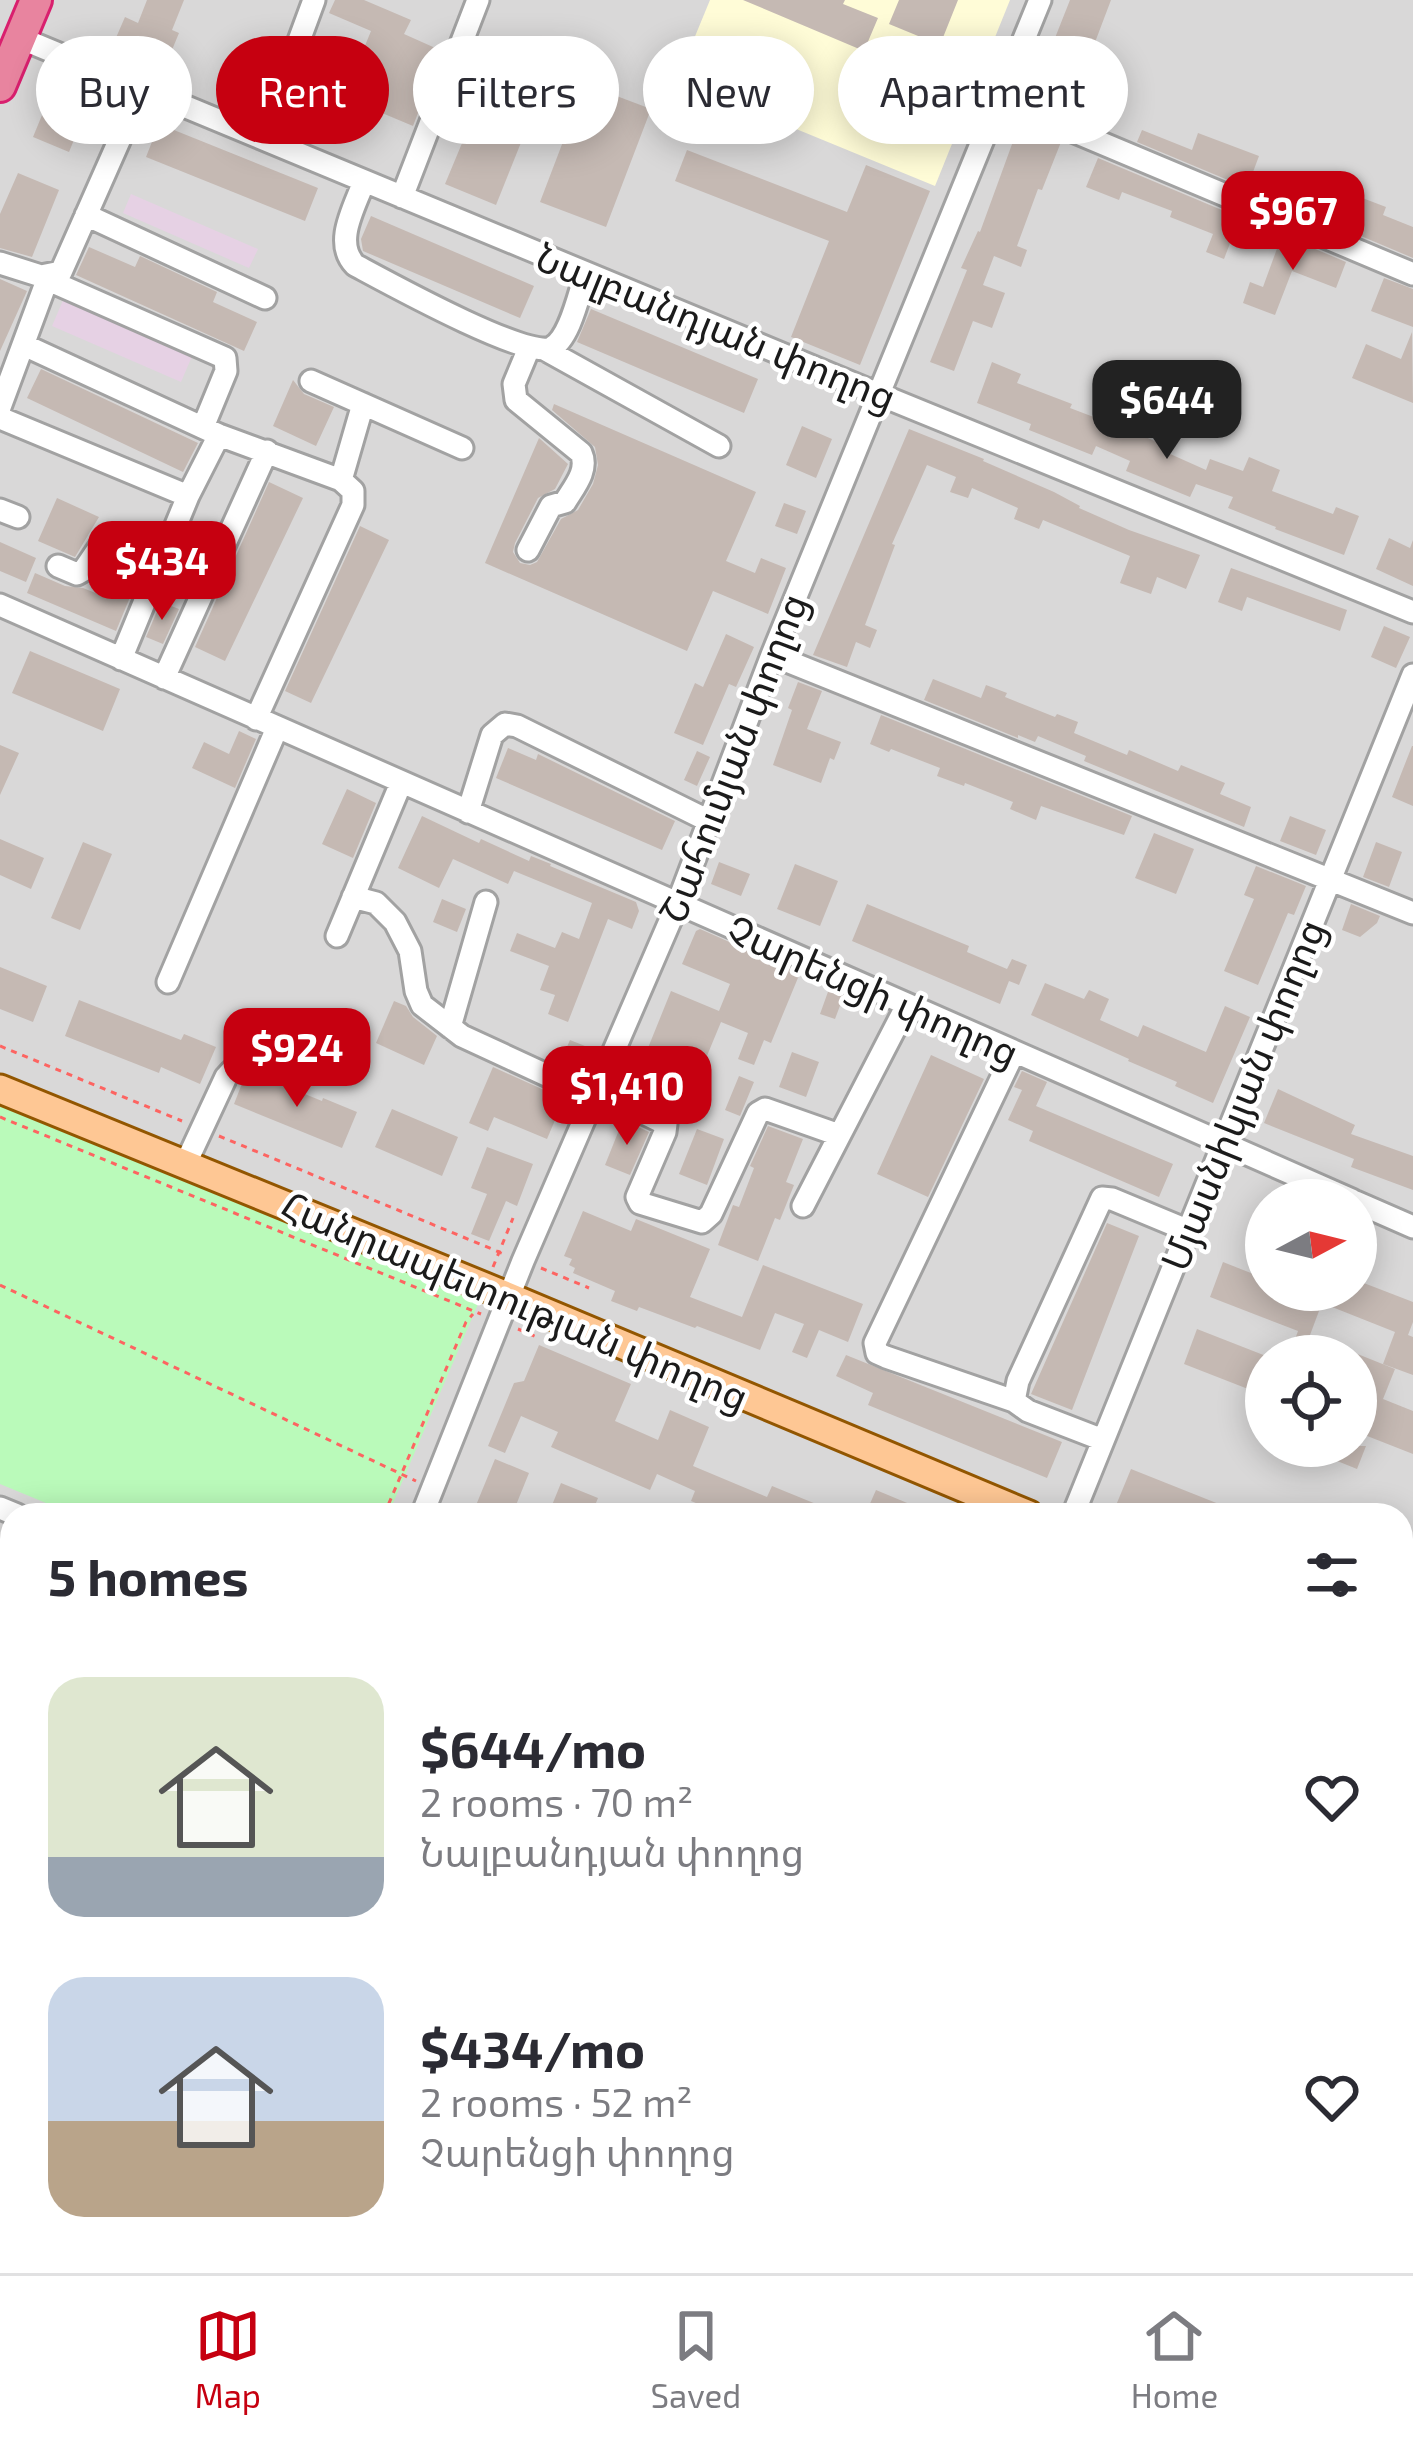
<!DOCTYPE html>
<html lang="en">
<head>
<meta charset="utf-8">
<style>
  body { margin:0; font-family:"Exo 2","Noto Sans Armenian",sans-serif; background:#f7f7f7; color:#2b2b33; height:100vh; display:flex; flex-direction:column; font-size:45px; white-space:nowrap }
  * { box-sizing:border-box; margin:0 }
  p { font-size:39px; color:#7c7c81 }
  .icon { flex:none; width:66px; height:66px; fill:none; stroke:currentColor; stroke-width:2; stroke-linecap:round; stroke-linejoin:round }
  .map { position:relative; flex:1; overflow:hidden }
  .details { position:absolute; left:0px; top:1503px; width:1413px; height:771px; display:flex; flex-direction:column; background:#fff; border-radius:36px 36px 0 0; box-shadow:0 6px 30px #0003 }
  .details>* { flex:none }
  .guide { position:absolute; left:36px; top:36px; width:1341px; height:108px; display:flex; gap:24px }
  .needle { width:78px; rotate:83deg }
  .buttons { position:absolute; left:1245px; top:1179px; display:grid; gap:24px }
  .buttons a { display:grid; place-items:center; width:132px; height:132px; border-radius:50%; background:#fff; box-shadow:0 6px 30px #0003; font-size:60px }
  .price { position:absolute; translate:-50% -102px; padding:0 27px; border-radius:24px; background:#c60010; color:#fff; font-size:39px; line-height:78px; filter:drop-shadow(0 3px 6px #0008) }
  .price::after { content:''; position:absolute; left:50%; top:72px; width:36px; height:27px; margin-left:-18px; background:inherit; clip-path:polygon(0 0,100% 0,50% 100%) }
  .price.selected { background:#222; color:#fff }
  ul { padding:0; list-style:none }
  li { display:flex; align-items:center; gap:36px; height:300px; padding:0 48px }
  li span { display:grid; place-items:center; flex:none; width:336px; height:240px; border-radius:36px; color:#555 }
  li>.icon { margin-inline-start:auto }
  span .icon { width:144px; height:144px; fill:#fffc; stroke-width:1 }
  li b { font-size:51px }
  h2 { display:flex; justify-content:space-between; align-items:center; height:144px; padding:0 48px; font-size:51px }
  .tag { padding:0 42px; border-radius:54px; background:#fff; box-shadow:0 6px 30px #0003; font-size:42px; line-height:108px }
  .tag.selected { background:#c60010; color:#fff }
  .menu { display:flex; justify-content:space-around; align-items:center; height:168px; border-top:3px solid #e1e1e2; background:#fff; font-size:33px; color:#7c7c81 }
  .menu a { display:grid; justify-items:center; gap:6px }
  .menu .selected { color:#c60010 }
  .map>svg:first-child { display:block }
</style>
</head>
<body>
<div class="map">
<svg width="1413" height="2273" viewBox="0 0 1413 2273">
  <rect width="100%" height="100%" fill="#ede8e0"/>
  <path fill="#d9d8d8" fill-rule="evenodd" d="M0,0H1413V2273H0ZM1266,1200H1356V1290H1266ZM1266,1356H1356V1446H1266ZM12,1515H1401V2262H12Z"/>
  <path fill="#e6d1e4" d="M131,194L258,249L249,268L123,213Z
    M67,291L196,347L181,382L52,326Z"/>
  <path fill="#fffcd7" d="M710,0H1010L935,186L677,80Z"/>
  <path fill="#f0d8d2" d="M0,2164L12,2169V2262H85L81,2273H0Z"/>
  <path fill="#bafaba" d="M0,1097L481,1297L388,1515H75L0,1484Z"/>
  <path fill="#c5b9b3" d="M147,0H184L172,30L179,33L167,62L115,40L125,17L138,23Z
    M335,0H364L411,20L404,34L442,51L413,126L344,97L371,31L329,13Z
    M743,0H845L843,4L878,18L864,51Z
    M899,0H958L940,45L889,24Z
    M1070,0H1111L1083,74L1086,75L1076,102L1036,86Z
    M585,84L651,109L606,227L540,202Z
    M54,86L90,101L69,152L33,137Z
    M480,100L530,120L496,205L445,184Z
    M159,124L318,188L305,221L146,157Z
    M1019,125L1061,142L1042,190L1038,189L1017,246L1027,250L1021,267L994,256L983,285L1005,293L992,328L973,321L954,371L930,362L967,270L961,268L978,231L980,232Z
    M1142,130L1192,150L1198,133L1259,156L1247,188L1137,142Z
    M687,150L847,212L866,165L930,191L860,365L791,337L829,241L675,181Z
    M1098,158L1236,216L1235,218L1239,220L1224,259L1206,252L1213,234L1170,217L1172,211L1122,192L1119,200L1086,187Z
    M18,173L59,190L32,257L0,248V214Z
    M1300,182L1342,198L1344,191L1386,207L1383,215L1413,227V258L1290,206Z
    M371,216L534,286L520,318L363,251L361,239Z
    M1282,235L1346,262L1336,288L1292,271L1275,315L1243,303L1250,282L1263,287Z
    M89,247L135,267L140,256L217,292L213,302L257,322L244,351L76,275Z
    M1384,278L1413,289V327L1371,311Z
    M0,279L27,291L0,351Z
    M591,309L758,379L744,413L577,342Z
    M1412,332L1413,403L1352,378L1366,344L1401,359Z
    M992,362L1021,374L1017,383L1072,404L1070,408L1112,424L1116,413L1145,426L1141,435L1170,448L1168,453L1206,470L1210,459L1243,471L1249,457L1280,470L1272,491L1333,514L1336,507L1359,516L1344,555L1275,529L1276,527L1228,508L1233,497L1196,484L1190,497L1126,471L1130,461L1096,446L1092,455L1029,430L1031,424L977,403Z
    M41,369L198,443L183,472L27,398Z
    M293,380L304,394L334,407L316,446L273,426Z
    M554,404L756,492L726,561L755,573L761,558L786,568L768,614L713,591L687,651L485,563L539,438L568,464L555,489L538,498L515,543L513,552L520,563L530,565L537,562L561,519L578,510L593,484L598,465L595,447L552,410Z
    M802,426L832,439L816,478L786,465Z
    M909,429L984,459L983,461L1054,492L1080,506L1079,508L1129,530L1200,555L1186,589L1157,577L1151,594L1120,583L1130,556L1043,520L1039,529L1014,519L1018,508L972,488L968,498L950,492L956,477L927,465L892,544L895,545L865,625L877,630L870,648L856,642L847,667L813,655Z
    M269,482L303,498L225,661L195,647Z
    M57,498L99,517L75,557L38,541Z
    M784,503L806,511L797,534L775,526Z
    M360,526L389,540L311,703L285,691Z
    M1389,538L1410,548L1413,540V586L1376,569Z
    M0,542L36,558L26,582L0,571Z
    M117,563L140,573L116,631L27,593L35,573L65,586L83,588L103,596Z
    M1231,568L1347,610L1340,631L1247,597L1242,611L1218,602Z
    M161,602L179,609L163,644L146,637Z
    M1384,626L1410,637L1396,668L1371,657Z
    M726,634L754,647L736,687L729,684L703,745L674,733L695,683L703,687Z
    M30,651L120,689L103,731L12,693Z
    M933,679L981,698L986,685L1007,693L1005,697L1055,717L1057,714L1078,722L1074,733L1127,755L1129,750L1178,771L1181,765L1225,783L1220,794L1251,807L1244,827L1084,761L1086,756L1038,736L1035,742L1018,735V738L924,700Z
    M798,682L822,691L807,729L841,742L834,760L830,758L821,783L773,765L792,710L788,708Z
    M881,715L1132,816L1124,835L1041,806L1036,820L1010,809L1013,802L965,783L964,786L937,776L940,768L891,749L889,752L870,744Z
    M239,731L256,739L235,788L192,768L204,742L229,754Z
    M0,745L19,753L0,795Z
    M1412,746H1413V806L1392,797Z
    M508,748L536,760L538,754L675,821L662,850L496,778Z
    M697,751L710,757L697,786L684,780Z
    M347,789L376,803L353,858L322,844Z
    M422,816L479,843L481,839L529,861L531,856L551,864L550,866L636,902L639,911L632,929L608,919L568,1022L548,1014L555,995L540,990L549,966L510,951L517,933L555,948L562,932L579,939L592,903L514,871L508,884L453,859L439,888L398,868Z
    M1290,816L1326,830L1316,855L1280,841Z
    M1154,833L1194,849L1176,894L1135,878Z
    M0,839L44,858L31,889L0,875Z
    M83,842L112,854L80,930L51,918Z
    M1376,842L1402,852L1389,887L1363,877Z
    M719,862L750,874L741,896L711,884Z
    M795,864L838,881L820,926L777,909Z
    M1256,866L1306,886L1294,915L1288,913L1258,985L1224,971L1254,899L1244,895Z
    M442,899L466,909L457,932L433,922Z
    M867,904L969,946L967,952L1007,969L1012,959L1027,965L1019,985L1009,981L1000,1004L852,941Z
    M1351,904L1380,916L1377,923L1360,937L1342,930Z
    M700,929L800,973L771,1043L764,1040L754,1065L738,1059L748,1033L721,1022L692,1092L672,1083L663,1106L631,1090L671,991L719,1011L730,984L682,964L696,931Z
    M0,967L47,986L33,1022L0,1009Z
    M1045,983L1084,999L1089,990L1109,999L1100,1020L1138,1037L1143,1025L1206,1052L1225,1006L1250,1017L1213,1103L1175,1086L1177,1082L1128,1061L1129,1059L1031,1015Z
    M829,989L844,995L835,1019L820,1014Z
    M79,1000L181,1040L184,1034L216,1047L200,1084L161,1067L159,1073L65,1036Z
    M394,1001L406,1006L413,1017L437,1036L424,1065L376,1043Z
    M570,1040L585,1046L576,1069L560,1063Z
    M792,1052L819,1062L806,1097L779,1087Z
    M931,1055L984,1079L928,1197L877,1174Z
    M493,1067L564,1099L547,1139L494,1117L488,1131L469,1123Z
    M1022,1071L1047,1082L1036,1106L1173,1164L1159,1197L1029,1141L1033,1131L1008,1120L1022,1090L1014,1087Z
    M258,1075L322,1101L323,1098L357,1112L342,1148L234,1104L243,1081Z
    M739,1076L754,1082L740,1116L725,1110Z
    M1278,1089L1355,1125L1351,1134L1413,1156V1190L1351,1167L1354,1159L1264,1123Z
    M392,1109L458,1137L442,1176L375,1147Z
    M623,1120L649,1132L630,1175L605,1165Z
    M768,1126L803,1139L786,1182L794,1185L780,1220L775,1218L758,1261L718,1245L733,1205L739,1207L754,1168L750,1166Z
    M697,1129L724,1139L707,1185L679,1174Z
    M487,1147L533,1164L517,1206L506,1201L489,1241L471,1234L487,1194L471,1188Z
    M583,1211L631,1231L636,1219L710,1249L690,1297L742,1317L763,1265L863,1304L848,1342L819,1330L807,1358L792,1352L804,1324L775,1313L760,1350L697,1326L695,1328L639,1307L637,1311L611,1301L615,1291L573,1273L575,1268L569,1265L572,1259L564,1256Z
    M1107,1223L1139,1236L1072,1410L1031,1394Z
    M1223,1262L1266,1279V1290H1356V1280L1413,1302V1322L1408,1335L1413,1337V1375L1383,1364L1395,1332L1322,1303L1310,1335L1395,1369L1383,1399L1413,1411V1454L1357,1432L1369,1400L1356,1395V1356H1289L1298,1331L1210,1297Z
    M1197,1329L1266,1356V1396L1184,1364Z
    M539,1345L631,1384L615,1421L658,1440L670,1410L709,1427L693,1466L767,1497L772,1486L843,1515H725L691,1501L695,1491L657,1474L650,1490L551,1447L558,1432L521,1416L505,1453L488,1446L514,1383L524,1381Z
    M846,1355L1062,1442L1047,1478L868,1405L873,1393L836,1376Z
    M1300,1446H1366L1357,1469Z
    M495,1459L529,1473L512,1515H472Z
    M1131,1469L1244,1514V1515H1163L1150,1510L1147,1515H1112Z
    M561,1483L598,1498L591,1515H548Z
    M876,1490L936,1515H865Z"/>
  <g fill="none" stroke-linecap="round" stroke-linejoin="round">
    <g stroke="#a2a2a2" stroke-width="27">
      <path id="minor" d="M20,38L878,394L1413,612
        M290,65L314,0
        M999,100L1413,274
        M364,181C355,207 333,242 355,265C385,281 526,359 551,348C570,339 579,293 586,273
        M402,197L478,0
        M86,215L265,298
        M0,263L41,276L61,272L142,89
        M48,280L225,358L226,371L203,427
        M24,345L219,435L341,480L353,491V505L256,719
        M546,350L719,446
        M311,381L462,448
        M0,407L49,275
        M0,418L188,496
        M341,480L363,404
        M0,510L18,517
        M528,550L551,506L565,502C574,487 589,470 581,453L516,400L514,384L529,348
        M58,566L77,574L84,570L105,539L113,538L161,562
        M0,605L1352,1200
        M772,655L1413,913
        M121,659L188,496L219,435
        M164,678L267,451
        M468,812L492,735L505,724L517,726L709,821
        M353,897L376,903L395,922L410,951L416,991L422,1005L462,1036L594,1097
        M337,936L401,783
        M168,982L277,728
        M450,1027L486,902
        M597,1090L666,1124L665,1132L637,1197L640,1203L702,1222L711,1214L758,1113L765,1109L839,1135
        M185,1165L226,1077C240,1059 259,1059 281,1056
        M1356,1202L1413,1227
        M803,1206L907,1005
        M1014,1401L886,1357L877,1353L875,1343L1014,1052
        M1103,1440L1028,1411L1014,1401L1018,1381L1102,1198L1112,1199L1189,1231
        M0,1508L17,1515
        M422,1515L523,1261L677,905L772,655L1040,0
        M1073,1515L1413,675
        M0,1709L12,1706
        M1401,1779L1413,1784
        M0,1923L12,1932
        M1401,1975L1413,1980
        M1401,2081L1413,2086
        M0,2142L12,2147
        M298,2262L326,2273
        M1082,2262L1109,2273
        M111,2273L116,2262
        M759,2273L764,2262"/>
    </g>
    <g stroke="#925600" stroke-width="33">
      <path id="major" d="M0,1089L485,1287L1029,1515
        M1401,1669L1413,1673"/>
    </g>
    <g stroke="#d91f6e" stroke-width="36">
      <path id="highway" d="M0,86L36,0"/>
    </g>
    <path stroke="#fd6461" stroke-width="3" stroke-dasharray="6 6" stroke-linecap="butt" d="M0,1046L182,1121
      M0,1117L481,1314
      M219,1136L504,1254
      M493,1267L513,1218
      M541,1268L589,1288
      M0,1285L416,1481
      M518,1329L539,1338
      M384,1515L466,1322L473,1314"/>
    <use href="#minor" stroke="#fff" stroke-width="21"/>
    <use href="#major" stroke="#fec794" stroke-width="27"/>
    <use href="#highway" stroke="#e8849f" stroke-width="30"/>
  </g>
  <g text-anchor="middle" stroke-width="9" stroke-linejoin="round" paint-order="stroke">
    <g font-size="39" fill="#1b1b1b" stroke="#fff">
      <text transform="translate(716 327) rotate(22)" y="14">Նալբանդյան փողոց</text>
      <text transform="translate(733 758) rotate(-69)" y="14">Շահումյան փողոց</text>
      <text transform="translate(873 991) rotate(24)" y="14">Չարենցի փողոց</text>
      <text transform="translate(1243 1095) rotate(-68)" y="14">Մյասնիկյան փողոց</text>
      <text transform="translate(515 1301) rotate(23)" y="14">Հանրապետության փողոց</text>
    </g>
  </g>
</svg>
<div class="buttons">
<a><svg class="needle" viewBox="-14 -14 28 28"><path d="M0-13l5 13h-10z" fill="#e53935"/><path d="M0 13l5-13h-10z" fill="#7c7c81"/></svg></a>
<a><svg class="icon" aria-label="locate" viewBox="0 0 24 24"><circle cx="12" cy="12" r="6"/><path d="M12 2v4M12 18v4M2 12h4M18 12h4"/></svg></a>
</div>
<b class="price" style="left:1293px;top:273px">$967</b>
<b class="price selected" style="left:1167px;top:462px">$644</b>
<b class="price" style="left:162px;top:623px">$434</b>
<b class="price" style="left:297px;top:1110px">$924</b>
<b class="price" style="left:627px;top:1148px">$1,410</b>
<div class="guide">
<a class="tag">Buy</a>
<a class="tag selected">Rent</a>
<a class="tag">Filters</a>
<a class="tag">New</a>
<a class="tag">Apartment</a>
</div>
<section class="details">
<h2>5 homes<svg class="icon" aria-label="filters" viewBox="0 0 24 24"><path d="M4 7h16M4 17h16"/><circle cx="9" cy="7" r="2"/><circle cx="15" cy="17" r="2"/></svg></h2>
<ul>
<li><span style="background:linear-gradient(#dfe7d0 75%,#9aa5b1 0)"><svg class="icon" aria-label="home" viewBox="0 0 24 24"><path d="M3 11l9-7 9 7M6 9v11h12V9"/></svg></span><div><b>$644/mo</b><p>2 rooms · 70 m²</p><p>Նալբանդյան փողոց</p></div><svg class="icon" aria-label="heart" viewBox="0 0 24 24"><path d="M12 20l-8-8c-3-5 5-10 8-4 3-6 11-1 8 4z"/></svg></li>
<li><span style="background:linear-gradient(#c9d6e8 60%,#b9a48a 0)"><svg class="icon" aria-label="home" viewBox="0 0 24 24"><path d="M3 11l9-7 9 7M6 9v11h12V9"/></svg></span><div><b>$434/mo</b><p>2 rooms · 52 m²</p><p>Չարենցի փողոց</p></div><svg class="icon" aria-label="heart" viewBox="0 0 24 24"><path d="M12 20l-8-8c-3-5 5-10 8-4 3-6 11-1 8 4z"/></svg></li>
</ul>
</section>
</div>
<nav class="menu">
<a class="selected"><svg class="icon" aria-label="map" viewBox="0 0 24 24"><path d="M3 6l6-2 6 2 6-2v14l-6 2-6-2-6 2zM9 4v14M15 6v14"/></svg>Map</a>
<a><svg class="icon" aria-label="saved" viewBox="0 0 24 24"><path d="M7 4h10v16l-5-4-5 4z"/></svg>Saved</a>
<a><svg class="icon" aria-label="home" viewBox="0 0 24 24"><path d="M3 11l9-7 9 7M6 9v11h12V9"/></svg>Home</a>
</nav>
</body>
</html>
